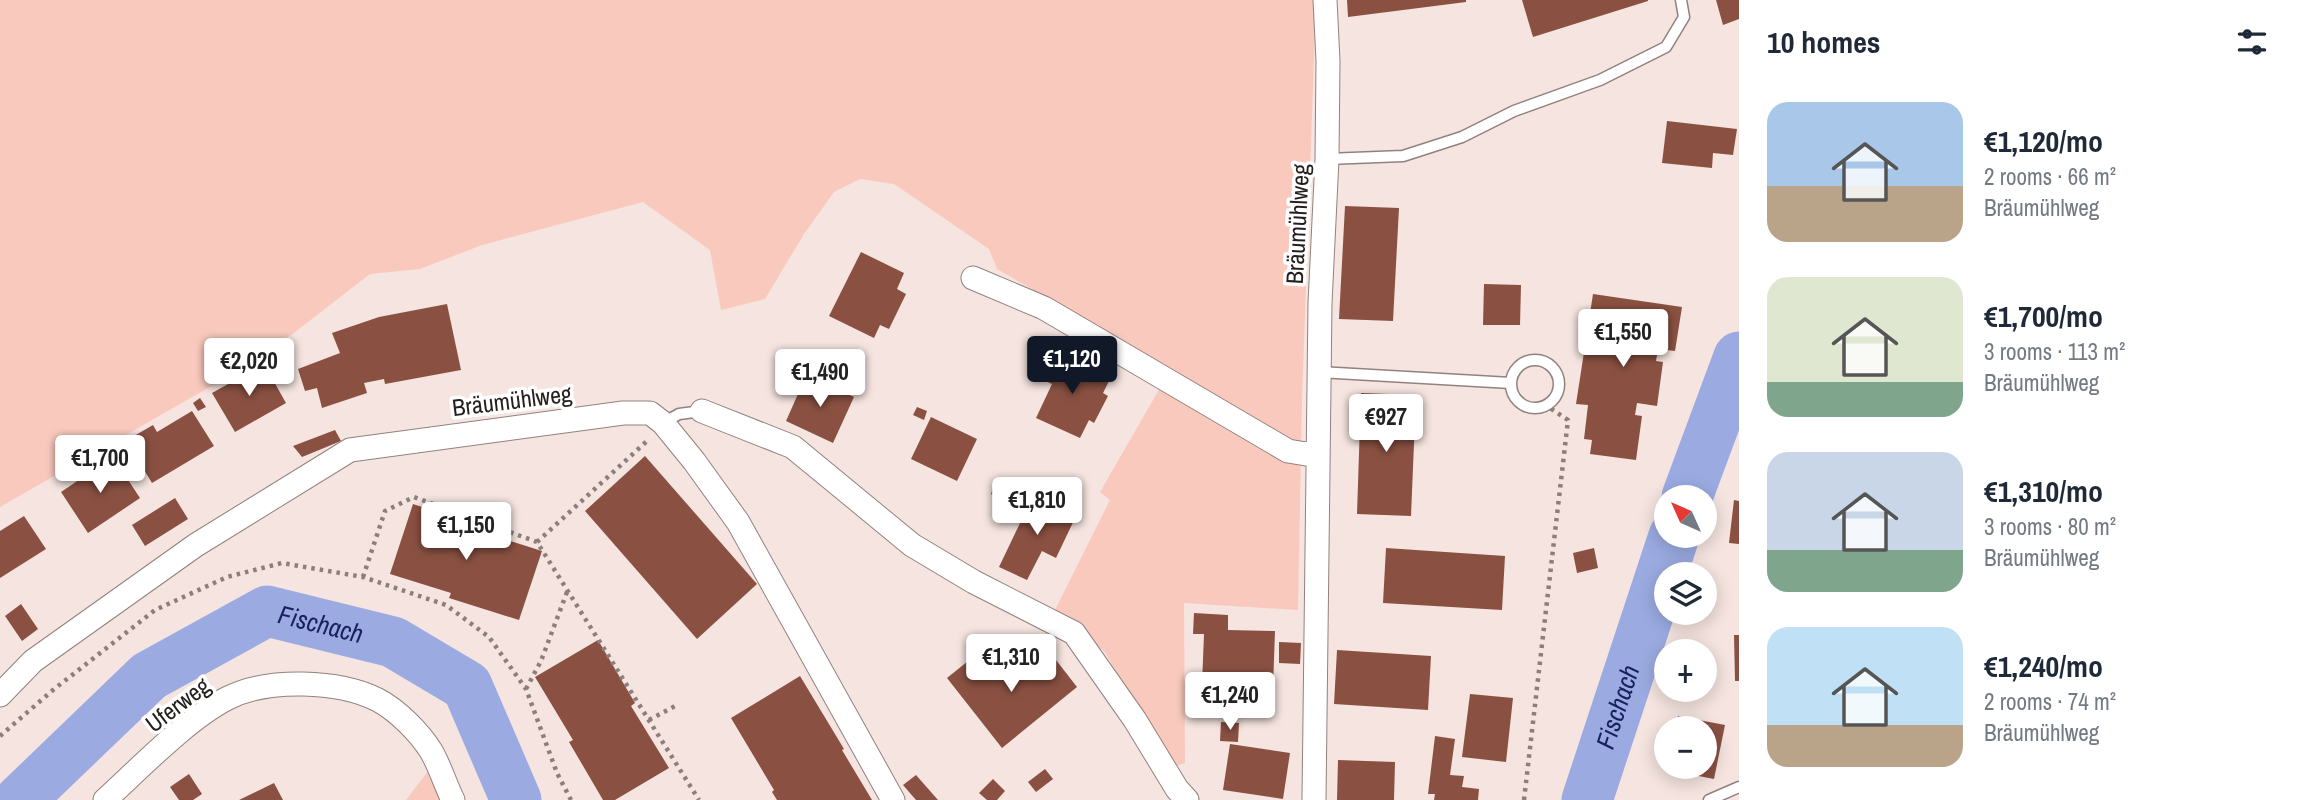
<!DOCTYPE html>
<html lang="en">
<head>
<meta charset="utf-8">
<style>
  body { margin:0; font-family:"Archivo Narrow",sans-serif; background:#f6f6f7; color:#1f2937; height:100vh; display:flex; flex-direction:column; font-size:26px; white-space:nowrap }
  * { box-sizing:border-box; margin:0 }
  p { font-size:23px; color:#747a83 }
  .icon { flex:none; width:38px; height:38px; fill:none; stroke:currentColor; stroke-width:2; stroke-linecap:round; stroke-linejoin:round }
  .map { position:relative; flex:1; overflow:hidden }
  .sheet { display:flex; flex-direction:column; background:#fff; width:560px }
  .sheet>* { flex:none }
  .needle { width:46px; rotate:315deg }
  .buttons { position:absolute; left:1654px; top:485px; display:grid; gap:14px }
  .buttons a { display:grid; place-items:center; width:63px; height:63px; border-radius:50%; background:#fff; box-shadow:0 4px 18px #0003; font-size:35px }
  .price { position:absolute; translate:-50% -60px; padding:0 16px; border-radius:7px; background:#fff; color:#222; font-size:23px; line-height:46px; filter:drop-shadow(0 2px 4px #0008) }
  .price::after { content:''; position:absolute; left:50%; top:42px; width:21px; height:16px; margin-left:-10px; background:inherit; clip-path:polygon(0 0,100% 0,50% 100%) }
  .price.current { background:#111827; color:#fff }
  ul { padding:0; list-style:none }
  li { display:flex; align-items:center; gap:21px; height:175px; padding:0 28px }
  li span { display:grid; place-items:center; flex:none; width:196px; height:140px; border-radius:21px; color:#555 }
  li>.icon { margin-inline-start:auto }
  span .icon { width:84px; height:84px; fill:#fffc; stroke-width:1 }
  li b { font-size:30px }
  h2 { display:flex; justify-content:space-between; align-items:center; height:84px; padding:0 28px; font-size:30px }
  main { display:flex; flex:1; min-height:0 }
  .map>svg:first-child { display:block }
</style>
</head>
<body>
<main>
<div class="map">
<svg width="1739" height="800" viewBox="0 0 1739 800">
  <rect width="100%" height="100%" fill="#f5e4df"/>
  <path fill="#f9c9bd" d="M0,0H1316L1302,399L1298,610L1184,603L1185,763L1176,766L1156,741L1105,652L1076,627L1054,612L1110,500L1100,492L1171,369L997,269L989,249L894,184L860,179L834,192L804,234L765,299L721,310L710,250L643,202L482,245L420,269L370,274L264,356L0,507Z
    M432,766L447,800H406Z"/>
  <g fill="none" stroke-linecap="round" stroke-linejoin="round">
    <g stroke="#9babe1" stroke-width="51">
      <path d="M1687,497L1739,357"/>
      <path id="s1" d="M20,800L149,676L267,611L393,642L467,686L516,800"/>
      <path id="s2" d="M1587,800L1674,536"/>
    </g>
  </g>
  <path fill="#8a5142" d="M1347,0H1466V2L1348,17Z
    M1522,0H1648V1L1533,37Z
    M1716,0H1739V19L1723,25Z
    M1667,121L1737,129L1733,155L1713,153L1712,168L1662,163Z
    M1345,206L1399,208L1393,321L1339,319Z
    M861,252L904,273L897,289L906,294L889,329L880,325L874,338L829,316Z
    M1484,284L1521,285L1520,325H1483Z
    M1593,294L1682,307L1675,351L1658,349L1656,361L1663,362L1657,406L1637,403L1635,415L1642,416L1636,460L1590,454L1592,440L1584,439L1588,405L1576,404Z
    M447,304L461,370L385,384L384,379L364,383L367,393L322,408L317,388L305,391L298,369L340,353L332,333L379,317Z
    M1053,354L1070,362L1071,360L1110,379L1103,393L1108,396L1094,423L1089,420L1080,438L1036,418L1052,384L1041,379Z
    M264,364L286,403L235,432L212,393Z
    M806,376L854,397L833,443L786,421Z
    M1361,393L1416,395L1411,516L1357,514Z
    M200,398L206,407L198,411L193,403Z
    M917,407L927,411L924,420L913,415Z
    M192,411L214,446L152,483L132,450L140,445L134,436L153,425L157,432Z
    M931,417L977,439L957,481L911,459Z
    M335,430L341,441L302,457L293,446Z
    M645,456L757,584L697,639L585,511Z
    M113,457L140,498L88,533L61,492Z
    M996,481L1012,488L1007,501L991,494Z
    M1033,496L1076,516L1056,558L1042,551L1027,580L999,567Z
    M175,498L188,519L145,546L132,525Z
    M1734,500L1739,501V544L1729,543Z
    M413,504L474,524L472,529L542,551L519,620L449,598L451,593L390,574Z
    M24,516L46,549L0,578V531Z
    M1386,548L1505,556L1502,610L1383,603Z
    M1594,548L1598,568L1577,573L1573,553Z
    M21,604L38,629L22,641L5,616Z
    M1194,613L1228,615V630L1275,631L1273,687L1202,684L1204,634H1193Z
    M1734,635H1739V681H1735Z
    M598,640L635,703L631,706L669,768L615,800H603L569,742L573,740L535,677Z
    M1279,642L1301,643L1300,664L1279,663Z
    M983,649L1010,683L1049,651L1077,687L1002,748L947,678Z
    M1337,650L1431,656L1428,710L1334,704Z
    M800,676L844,749L842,750L872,800H777L772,792L774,790L731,718Z
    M1470,694L1513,698L1506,762L1462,757Z
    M1229,704L1241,705L1240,718L1227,716Z
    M1678,716L1725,725L1714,779L1668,770V766H1704V728H1676Z
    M1221,722L1239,723L1238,742L1220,741Z
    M1435,736L1455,739L1450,775L1464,776L1462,787L1479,789L1478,800H1434L1435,794H1428Z
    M1230,744L1290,753L1283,799L1223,790Z
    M1338,760L1395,762L1394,800H1337Z
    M1045,769L1053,779L1036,792L1028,782Z
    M189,774L202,794L193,800H179L170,787Z
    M916,775L938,800H916L903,785Z
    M993,779L1005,791L997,800H987L979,793Z
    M274,783L283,800H239Z"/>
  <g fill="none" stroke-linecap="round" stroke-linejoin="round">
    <g stroke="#92827d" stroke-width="13">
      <path id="service" d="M1327,159L1403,156L1462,137L1514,111L1600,80L1666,47L1684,17L1681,0
        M1511 384a24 24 0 1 1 48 0a24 24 0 1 1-48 0Z
        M1319,372L1511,383
        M663,423L679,414L702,411
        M1709,800L1739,787"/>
    </g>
    <g stroke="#92827d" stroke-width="25">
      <path id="minor" d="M973,278L1044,308L1288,451L1306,454L1318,451
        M702,411L793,447L912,545L974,582L1074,633L1135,720L1177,789L1187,800
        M0,695L33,661L196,545L350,450L623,413H650L663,423L694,461L738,522L893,800
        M105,800C139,769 188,718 228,698C268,678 338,680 378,700C397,710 420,733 431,751C440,766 445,784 453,800
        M1314,800L1320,303L1327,159L1328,61L1325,0"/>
    </g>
    <path stroke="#8b7f7c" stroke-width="4.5" stroke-dasharray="3.5 5" stroke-linecap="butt" d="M537,542L647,441
      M363,577L385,511L414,497L537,542L699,800
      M526,689L541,661L567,592
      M649,720L677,705
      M0,736L53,690L155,610L227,577L282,563L363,577L446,605L489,637L526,689L557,773L571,800
      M1524,800L1568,420L1547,406"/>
    <use href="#service" stroke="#fff" stroke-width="10"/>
    <use href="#minor" stroke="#fff" stroke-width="23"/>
  </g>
  <g text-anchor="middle" stroke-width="7" stroke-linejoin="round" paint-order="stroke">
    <g font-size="24" fill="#241e1c" stroke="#fff">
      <text transform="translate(1298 224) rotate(-87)" y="8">Bräumühlweg</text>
      <text transform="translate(512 401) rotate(-7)" y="8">Bräumühlweg</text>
      <text transform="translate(178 705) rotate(-37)" y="8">Uferweg</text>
    </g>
    <g font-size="26" font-style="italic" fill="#18205f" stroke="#fff">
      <text dy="9" stroke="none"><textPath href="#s1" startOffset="369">Fischach</textPath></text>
      <text dy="9" stroke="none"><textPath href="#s2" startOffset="98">Fischach</textPath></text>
    </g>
  </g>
</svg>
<div class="buttons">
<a><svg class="needle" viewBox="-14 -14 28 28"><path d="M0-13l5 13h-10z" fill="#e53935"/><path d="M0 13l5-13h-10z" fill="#747a83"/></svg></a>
<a><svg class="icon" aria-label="layers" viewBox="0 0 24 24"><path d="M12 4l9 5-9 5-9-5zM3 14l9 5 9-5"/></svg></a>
<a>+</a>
<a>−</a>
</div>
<b class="price" style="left:1623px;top:369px">€1,550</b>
<b class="price current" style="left:1072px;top:396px">€1,120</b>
<b class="price" style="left:249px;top:398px">€2,020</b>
<b class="price" style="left:820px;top:409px">€1,490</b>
<b class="price" style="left:1386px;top:454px">€927</b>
<b class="price" style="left:100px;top:495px">€1,700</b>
<b class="price" style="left:1037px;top:537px">€1,810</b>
<b class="price" style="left:466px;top:562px">€1,150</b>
<b class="price" style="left:1011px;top:694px">€1,310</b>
<b class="price" style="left:1230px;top:732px">€1,240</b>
</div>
<section class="sheet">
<h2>10 homes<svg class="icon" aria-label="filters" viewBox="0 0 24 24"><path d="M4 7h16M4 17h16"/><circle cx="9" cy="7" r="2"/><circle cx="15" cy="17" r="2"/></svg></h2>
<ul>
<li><span style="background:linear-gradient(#a9c7e8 60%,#b9a48a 0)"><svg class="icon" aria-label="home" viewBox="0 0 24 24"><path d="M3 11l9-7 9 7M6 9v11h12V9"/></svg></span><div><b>€1,120/mo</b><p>2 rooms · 66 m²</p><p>Bräumühlweg</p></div></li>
<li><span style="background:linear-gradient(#dfe7d0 75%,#7fa58c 0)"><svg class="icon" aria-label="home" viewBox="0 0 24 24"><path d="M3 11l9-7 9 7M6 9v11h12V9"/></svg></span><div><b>€1,700/mo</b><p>3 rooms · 113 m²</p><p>Bräumühlweg</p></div></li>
<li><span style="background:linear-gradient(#c9d6e8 70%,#7fa58c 0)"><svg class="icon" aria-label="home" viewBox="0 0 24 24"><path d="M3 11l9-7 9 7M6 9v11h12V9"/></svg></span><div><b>€1,310/mo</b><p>3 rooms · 80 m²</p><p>Bräumühlweg</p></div></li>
<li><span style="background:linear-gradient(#bfe0f5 70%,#b9a48a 0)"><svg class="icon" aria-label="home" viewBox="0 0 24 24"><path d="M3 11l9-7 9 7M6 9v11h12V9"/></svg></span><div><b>€1,240/mo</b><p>2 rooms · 74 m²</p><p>Bräumühlweg</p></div></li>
</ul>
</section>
</main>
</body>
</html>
